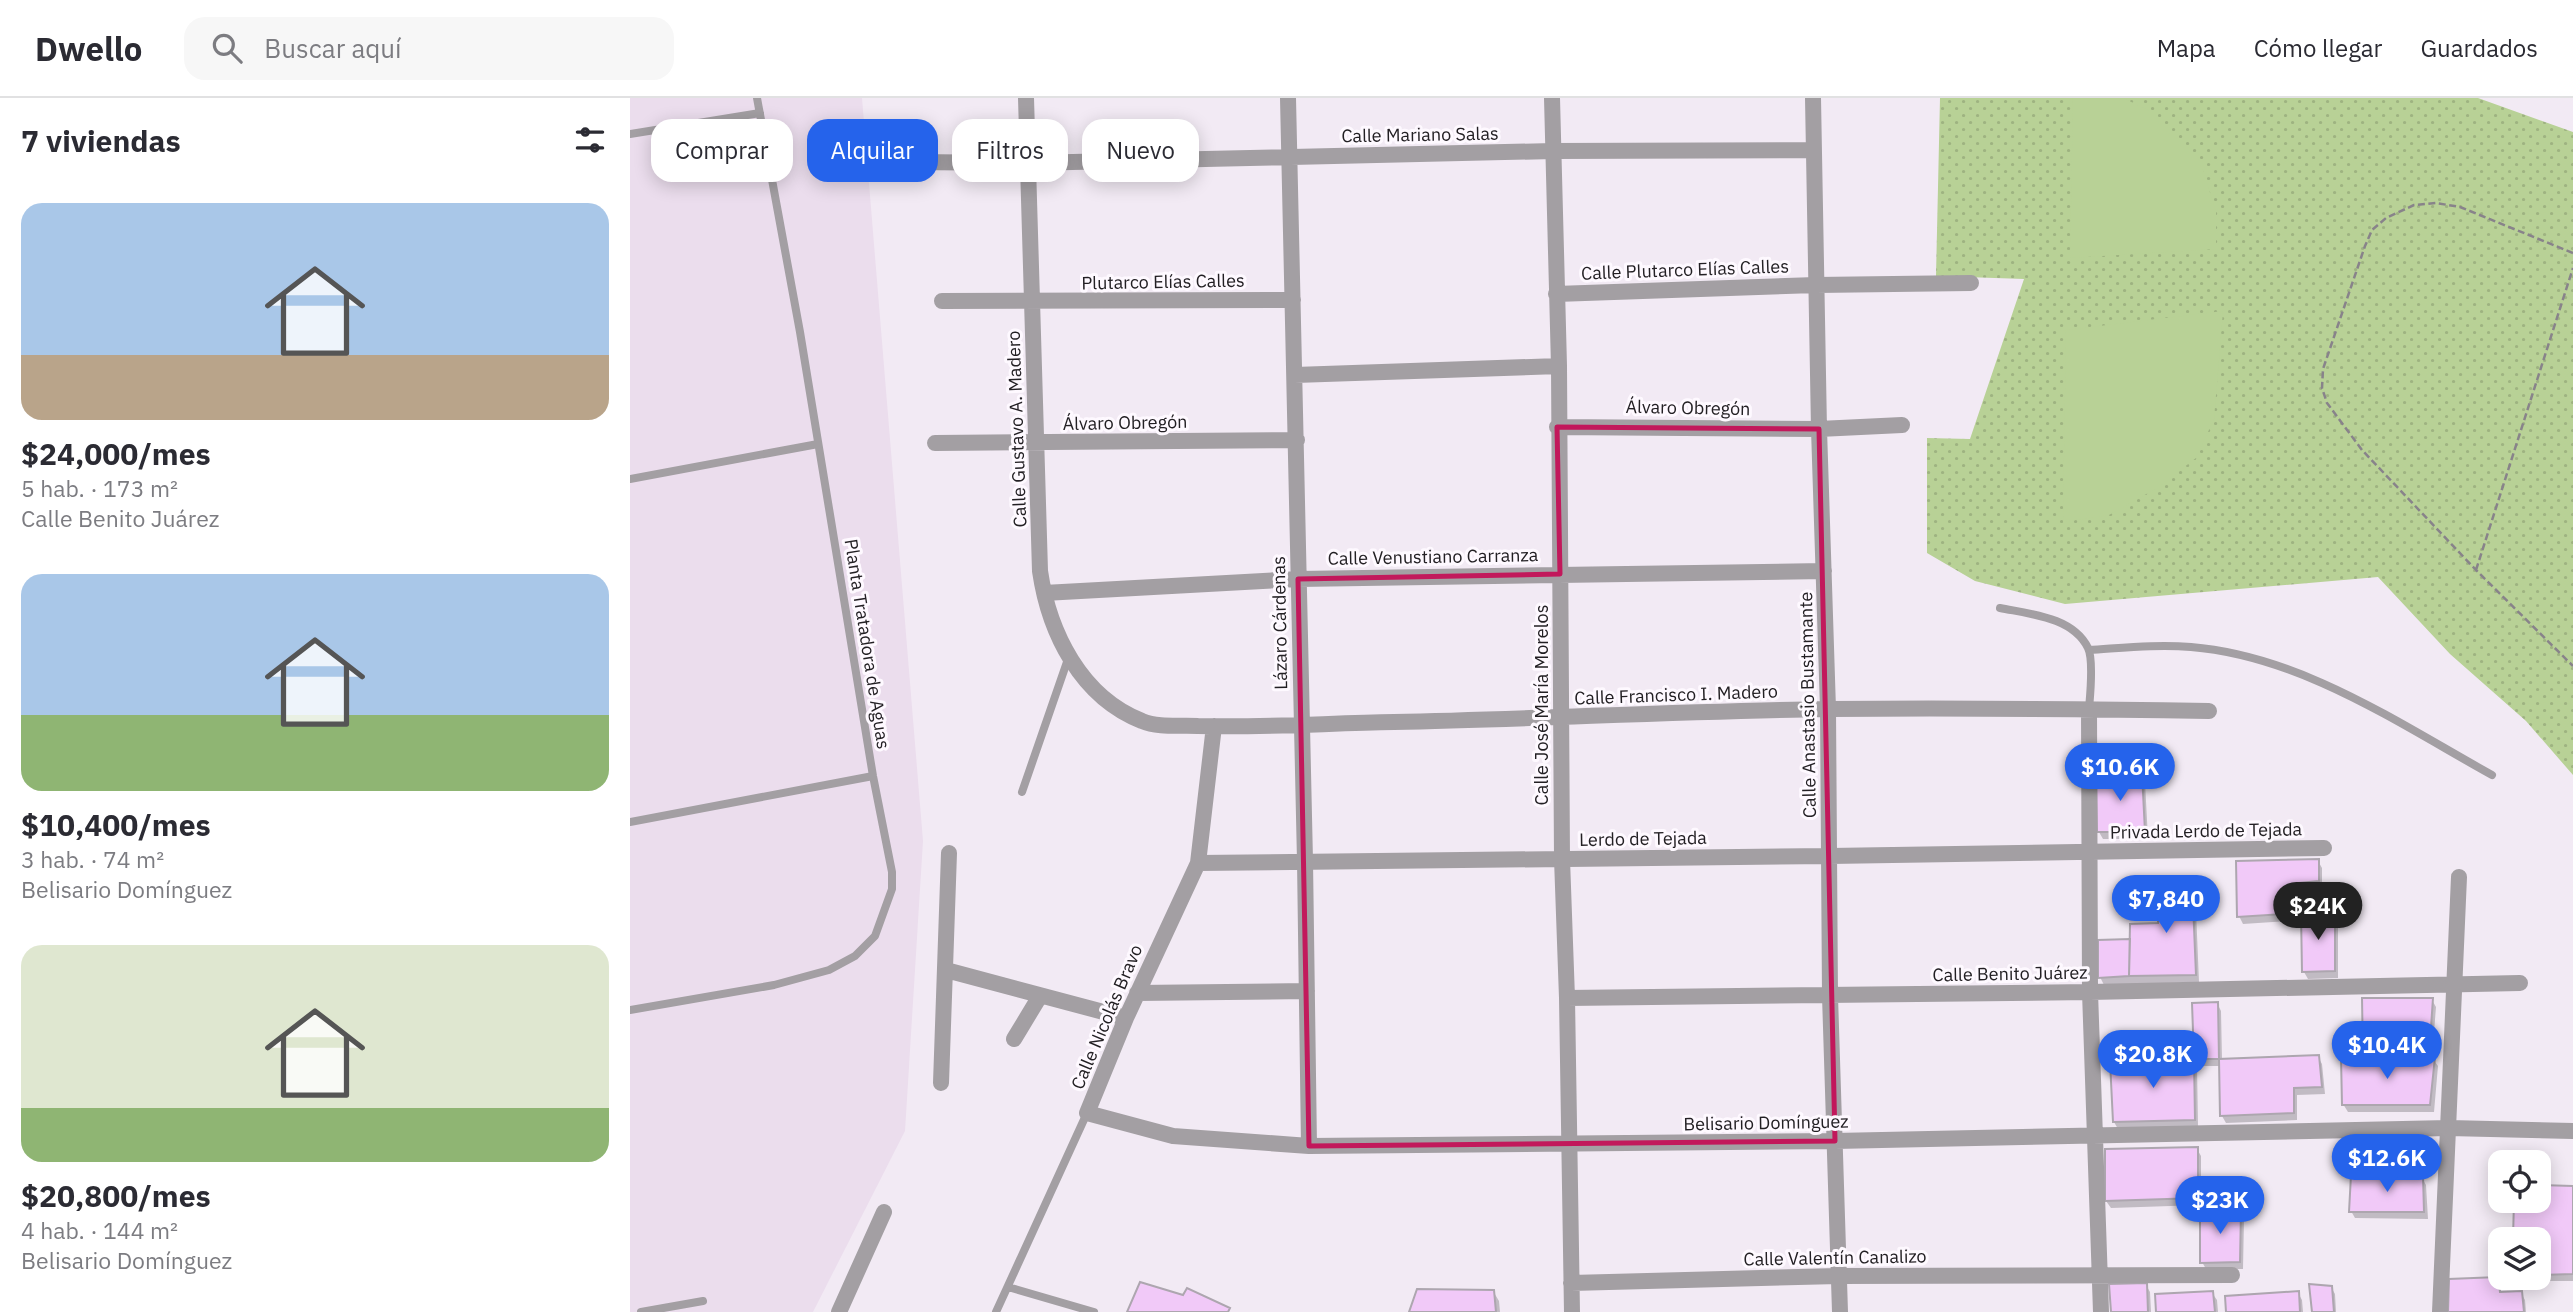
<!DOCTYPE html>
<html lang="es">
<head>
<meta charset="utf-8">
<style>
  body { margin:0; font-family:"IBM Plex Sans",sans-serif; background:#f7f7f7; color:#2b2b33; height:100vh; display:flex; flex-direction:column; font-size:26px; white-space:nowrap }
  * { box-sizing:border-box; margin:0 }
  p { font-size:23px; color:#7c7c81 }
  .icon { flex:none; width:38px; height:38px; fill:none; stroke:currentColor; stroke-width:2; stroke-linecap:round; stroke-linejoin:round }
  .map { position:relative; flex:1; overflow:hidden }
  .sheet { display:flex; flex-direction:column; background:#fff; width:630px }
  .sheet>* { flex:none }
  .hud { position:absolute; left:21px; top:21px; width:665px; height:63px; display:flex; gap:14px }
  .buttons { position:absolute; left:1858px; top:1052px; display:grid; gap:14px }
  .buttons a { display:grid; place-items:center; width:63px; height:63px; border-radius:14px; background:#fff; box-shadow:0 4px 18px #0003; font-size:35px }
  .price { position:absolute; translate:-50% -60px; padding:0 16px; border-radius:24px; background:#2563eb; color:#fff; font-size:23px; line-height:46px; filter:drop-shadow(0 2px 4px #0008) }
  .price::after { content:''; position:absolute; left:50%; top:42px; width:21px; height:16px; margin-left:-10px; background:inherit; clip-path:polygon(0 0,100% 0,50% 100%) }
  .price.on { background:#222; color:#fff }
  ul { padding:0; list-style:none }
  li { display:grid; align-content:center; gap:14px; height:371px; padding:0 21px }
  li span { display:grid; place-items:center; height:217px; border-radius:21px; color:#555 }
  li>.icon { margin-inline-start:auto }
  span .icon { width:126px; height:126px; fill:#fffc; stroke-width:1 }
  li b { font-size:30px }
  h2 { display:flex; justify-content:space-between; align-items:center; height:84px; padding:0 21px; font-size:30px }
  .tag { padding:0 24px; border-radius:21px; background:#fff; box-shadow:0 4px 18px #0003; font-size:24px; line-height:63px }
  .tag.on { background:#2563eb; color:#fff }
  header { display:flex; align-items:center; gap:42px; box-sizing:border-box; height:98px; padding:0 35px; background:#fff; border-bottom:2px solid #e1e1e2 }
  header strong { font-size:33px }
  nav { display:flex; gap:38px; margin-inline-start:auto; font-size:24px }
  .search { width:490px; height:63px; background:#f7f7f7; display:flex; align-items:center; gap:18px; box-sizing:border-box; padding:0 24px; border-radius:21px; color:#7c7c81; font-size:26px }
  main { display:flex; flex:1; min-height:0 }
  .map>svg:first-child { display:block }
</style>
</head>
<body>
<header>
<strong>Dwello</strong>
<div class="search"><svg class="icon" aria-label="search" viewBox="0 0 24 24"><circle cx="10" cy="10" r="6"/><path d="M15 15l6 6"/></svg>Buscar aquí</div>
<nav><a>Mapa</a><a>Cómo llegar</a><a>Guardados</a></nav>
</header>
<main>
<section class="sheet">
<h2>7 viviendas<svg class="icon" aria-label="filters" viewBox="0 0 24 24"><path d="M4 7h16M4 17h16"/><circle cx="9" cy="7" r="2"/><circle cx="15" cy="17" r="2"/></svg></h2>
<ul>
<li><span style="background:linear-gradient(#a9c7e8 70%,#b9a48a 0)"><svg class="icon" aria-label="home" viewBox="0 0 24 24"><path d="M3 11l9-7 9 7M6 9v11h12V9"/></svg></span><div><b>$24,000/mes</b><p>5 hab. · 173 m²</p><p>Calle Benito Juárez</p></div></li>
<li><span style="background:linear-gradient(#a9c7e8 65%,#8fb573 0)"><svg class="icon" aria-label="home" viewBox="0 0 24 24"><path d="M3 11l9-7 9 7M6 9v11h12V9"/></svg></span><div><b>$10,400/mes</b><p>3 hab. · 74 m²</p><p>Belisario Domínguez</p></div></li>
<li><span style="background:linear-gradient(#dfe7d0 75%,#8fb573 0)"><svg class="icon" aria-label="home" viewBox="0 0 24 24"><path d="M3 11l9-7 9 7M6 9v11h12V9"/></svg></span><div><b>$20,800/mes</b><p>4 hab. · 144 m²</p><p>Belisario Domínguez</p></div></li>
</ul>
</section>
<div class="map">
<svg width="1943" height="1214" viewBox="0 0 1943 1214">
  <defs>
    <pattern id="grass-dots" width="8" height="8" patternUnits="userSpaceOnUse" patternTransform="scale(1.75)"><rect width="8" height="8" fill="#b8d196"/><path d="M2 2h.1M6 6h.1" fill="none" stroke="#9eb381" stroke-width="1.8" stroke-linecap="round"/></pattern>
  </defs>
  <rect width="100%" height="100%" fill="#f2eaf4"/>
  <path fill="#ebdded" d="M0,0H232L293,743L275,1033L183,1214H0Z"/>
  <path fill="url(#grass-dots)" d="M1310,0H1848L1943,34V677L1896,623L1820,556L1748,479L1435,506L1345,483L1297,455V340L1340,341L1394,181L1306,178Z"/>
  <path fill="#b8d196" d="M1443,0H1493L1518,12L1573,72L1586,114V151L1440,160Z
    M1593,213L1584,321L1566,360L1527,390L1479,417L1433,424L1436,232Z"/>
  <path fill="#0003" d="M1511,677L1515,684L1518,741H1473L1469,734Z
    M1688,763L1692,770V790L1673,791L1674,816L1704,817L1708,824V880L1678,881L1674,874L1673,822L1613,826L1609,818Z
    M1561,782L1565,789L1569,884L1474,887L1470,879L1501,843L1530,826Z
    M1802,902L1806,909L1802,960L1808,968L1804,1014H1718L1713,1006L1734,961Z
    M1587,905L1591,913L1592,962L1688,959L1692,966L1695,996L1667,997V1022L1596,1025L1592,1018L1591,968H1567L1568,1028L1488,1031L1484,1024L1482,964L1565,963L1564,906Z
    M1567,1051L1571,1058V1107L1481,1110L1476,1103L1477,1053Z
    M1792,1080L1796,1087L1798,1121L1725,1120L1721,1113Z
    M1943,1090V1183H1898L1896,1180H1909V1141H1885L1909,1102Z
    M1610,1113L1614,1120L1613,1171H1576L1572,1164Z
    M1867,1180L1872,1196L1891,1195L1895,1202L1896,1214H1819Z
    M1516,1187L1520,1194L1521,1214H1483Z
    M1701,1189L1705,1196L1706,1214H1684Z
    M863,1193L869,1203L870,1214H781Z
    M1582,1195L1587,1202L1588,1214H1528Z
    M1668,1195L1672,1202L1673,1214H1597Z"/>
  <path fill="#f1c9f8" stroke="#ada6af" stroke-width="2" d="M1512,675L1515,734H1467L1466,678Z
    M1689,761V783L1670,785L1671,815L1607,819L1606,763Z
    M1529,781H1562L1566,877L1499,878L1500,826L1528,825Z
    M1671,815H1705V873L1672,874Z
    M1500,841L1499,878L1468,880V842Z
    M1732,900H1803L1799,959H1733Z
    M1588,904L1589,961H1564L1562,905Z
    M1689,957L1692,989L1664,990V1015L1590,1018L1589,961Z
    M1711,959H1805L1800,1007H1712Z
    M1564,961L1565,1022L1483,1024L1480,963Z
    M1568,1049V1100L1475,1103V1051Z
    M1721,1077L1793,1078L1794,1114H1719Z
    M1909,1087L1943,1088V1176L1909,1177V1141H1883L1884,1102H1909Z
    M1611,1111L1610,1164L1570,1165V1112Z
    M1868,1179L1870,1194L1892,1193L1894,1214H1818L1819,1181Z
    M510,1184L553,1197L557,1190L600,1210L598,1214H497Z
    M1517,1185L1518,1214H1481L1479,1186Z
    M1679,1186L1702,1188L1704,1214H1682Z
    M787,1191L864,1192L866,1214H779Z
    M1583,1193L1585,1214H1526L1525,1196Z
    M1669,1193L1670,1214H1596L1595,1198Z"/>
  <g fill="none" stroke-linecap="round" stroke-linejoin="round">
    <path stroke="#88838a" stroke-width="2.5" stroke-dasharray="7 3.5" stroke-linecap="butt" d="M1943,155L1830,109L1806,105L1784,107L1756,120L1742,132L1735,148L1693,271L1692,290L1697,305L1732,352L1846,472L1943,568
      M1846,472L1943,170"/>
    <path stroke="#a39fa3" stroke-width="8" d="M0,36L130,15
      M0,381L188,346
      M1370,510C1400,516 1443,519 1458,550C1464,562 1460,598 1459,611
      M1459,552C1492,550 1527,546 1561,549C1671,558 1768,625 1862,677
      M392,694L438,561
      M0,724L243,678
      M0,912L144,887L199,872L225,858L245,838L262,791V774L243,678L170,234L127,0
      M378,1189L464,1214
      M11,1214L73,1203
      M366,1214L457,1015"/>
    <path stroke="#a39fa3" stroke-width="16" d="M396,0L410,473C419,535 451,599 512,623C528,630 550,627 568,628C633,630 699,625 764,624C909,621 1055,613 1200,611C1326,610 1453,611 1579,613
      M658,0L675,763L679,1048
      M922,0L929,268L932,761L937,900L942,1214
      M1183,0L1189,331L1198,611L1200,898L1210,1214
      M282,64L398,65L923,53L1183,52
      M926,196L1186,187L1341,185
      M312,203L663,202
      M665,277L929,268
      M927,329L1189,331L1272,327
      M305,345L667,342
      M414,495L668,481L1194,473
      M1459,611L1460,894L1471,1214
      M584,628L568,765L496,920L457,1015L543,1038L679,1048L1205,1043L1819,1030L1943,1033
      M568,765L1200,758L1694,750
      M316,872L496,920
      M507,895L677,893
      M937,900L1460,894L1890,885
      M384,941L410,898
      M311,985L319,755
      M941,1185L1208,1178L1602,1177
      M209,1214L254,1114
      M1810,1214L1829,779"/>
  </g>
  <path fill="none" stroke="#c2185b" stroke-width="5" stroke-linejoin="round" d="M927,329L1189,331L1205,1043L679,1048L668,481L930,476Z"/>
  <g text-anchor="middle" stroke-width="6" stroke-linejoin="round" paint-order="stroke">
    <g font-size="18" fill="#232024" stroke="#fef9ff">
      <text transform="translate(790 37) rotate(-1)" y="6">Calle Mariano Salas</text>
      <text transform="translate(1055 172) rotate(-2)" y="6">Calle Plutarco Elías Calles</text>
      <text transform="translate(533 184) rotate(-1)" y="6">Plutarco Elías Calles</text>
      <text transform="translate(1058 310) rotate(1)" y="6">Álvaro Obregón</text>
      <text transform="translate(495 325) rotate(-1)" y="6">Álvaro Obregón</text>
      <text transform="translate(387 331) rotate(-92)" y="6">Calle Gustavo A. Madero</text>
      <text transform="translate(803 459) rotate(-1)" y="6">Calle Venustiano Carranza</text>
      <text transform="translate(650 525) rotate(-91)" y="6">Lázaro Cárdenas</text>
      <text transform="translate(237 546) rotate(81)" y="6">Planta Tratadora de Aguas</text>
      <text transform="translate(1046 597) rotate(-2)" y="6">Calle Francisco I. Madero</text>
      <text transform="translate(912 607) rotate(-90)" y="6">Calle José María Morelos</text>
      <text transform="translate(1178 607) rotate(-91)" y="6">Calle Anastasio Bustamante</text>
      <text transform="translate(1576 733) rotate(-1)" y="6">Privada Lerdo de Tejada</text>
      <text transform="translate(1013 741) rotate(-1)" y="6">Lerdo de Tejada</text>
      <text transform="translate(1380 876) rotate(-1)" y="6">Calle Benito Juárez</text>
      <text transform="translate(477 919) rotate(-67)" y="6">Calle Nicolás Bravo</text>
      <text transform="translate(1136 1025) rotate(-1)" y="6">Belisario Domínguez</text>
      <text transform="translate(1205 1160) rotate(-1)" y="6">Calle Valentín Canalizo</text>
    </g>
  </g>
</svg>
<div class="buttons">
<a><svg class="icon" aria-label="locate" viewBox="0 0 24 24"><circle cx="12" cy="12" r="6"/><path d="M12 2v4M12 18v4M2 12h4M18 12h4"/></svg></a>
<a><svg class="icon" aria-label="layers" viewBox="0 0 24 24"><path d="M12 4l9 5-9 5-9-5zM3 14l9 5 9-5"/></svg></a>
</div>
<b class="price" style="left:1490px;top:705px">$10.6K</b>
<b class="price" style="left:1536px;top:837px">$7,840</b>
<b class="price on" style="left:1688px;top:844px">$24K</b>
<b class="price" style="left:1757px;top:983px">$10.4K</b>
<b class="price" style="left:1523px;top:992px">$20.8K</b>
<b class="price" style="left:1757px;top:1096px">$12.6K</b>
<b class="price" style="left:1590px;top:1138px">$23K</b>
<div class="hud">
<a class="tag">Comprar</a>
<a class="tag on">Alquilar</a>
<a class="tag">Filtros</a>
<a class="tag">Nuevo</a>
</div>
</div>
</main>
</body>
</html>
